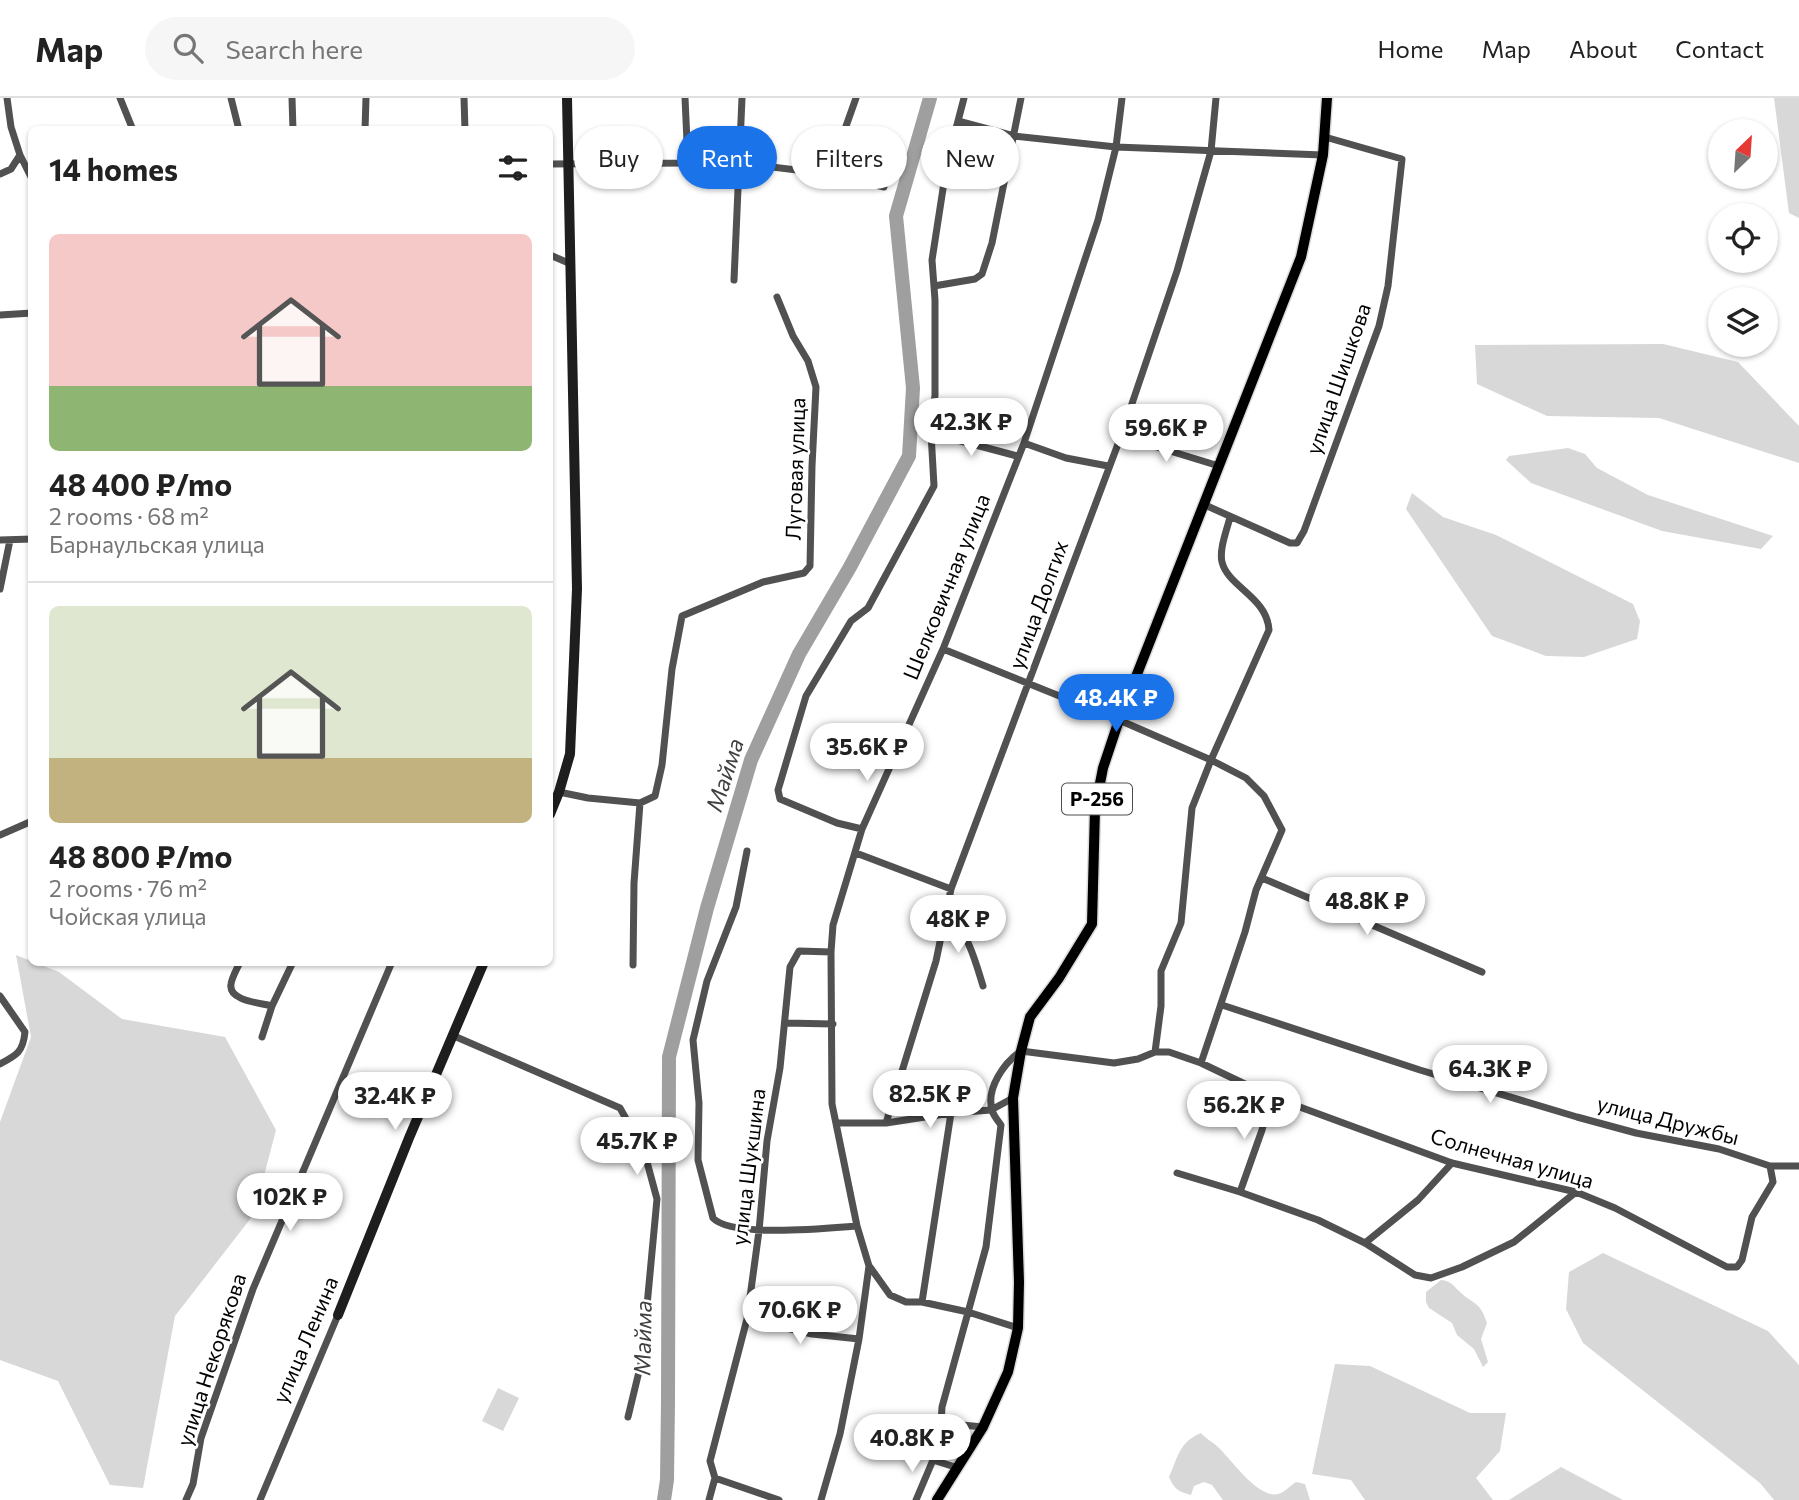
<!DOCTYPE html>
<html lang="en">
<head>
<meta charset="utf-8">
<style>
  body { margin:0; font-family:Commissioner,sans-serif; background:#f6f6f6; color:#222; height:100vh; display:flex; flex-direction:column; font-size:26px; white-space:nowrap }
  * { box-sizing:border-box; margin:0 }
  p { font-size:23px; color:#767676 }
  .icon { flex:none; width:38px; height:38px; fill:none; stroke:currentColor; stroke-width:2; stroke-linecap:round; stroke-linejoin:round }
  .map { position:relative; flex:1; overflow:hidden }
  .panel { position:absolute; left:28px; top:28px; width:525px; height:840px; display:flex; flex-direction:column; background:#fff; border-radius:10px; box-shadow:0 2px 5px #0004 }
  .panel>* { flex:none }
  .guide { position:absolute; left:574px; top:28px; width:665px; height:63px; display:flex; gap:14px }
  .needle { width:46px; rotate:25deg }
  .tools { position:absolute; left:1708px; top:21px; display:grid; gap:14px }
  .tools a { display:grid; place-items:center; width:70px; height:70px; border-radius:50%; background:#fff; box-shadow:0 2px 5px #0004; font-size:35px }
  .price { position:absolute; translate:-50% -60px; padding:0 16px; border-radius:24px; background:#fff; color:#222; font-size:23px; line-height:46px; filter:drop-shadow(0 2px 4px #0008) }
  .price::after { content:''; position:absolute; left:50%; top:42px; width:21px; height:16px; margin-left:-10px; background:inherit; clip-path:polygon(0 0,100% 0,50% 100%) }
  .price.on { background:#1a73e8; color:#fff }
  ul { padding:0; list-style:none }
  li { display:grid; align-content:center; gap:14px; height:371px; padding:0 21px }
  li+li { border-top:2px solid #e0e0e0 }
  li span { display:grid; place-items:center; height:217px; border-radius:10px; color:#555 }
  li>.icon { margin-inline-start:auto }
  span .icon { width:126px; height:126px; fill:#fffc; stroke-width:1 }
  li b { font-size:30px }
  h2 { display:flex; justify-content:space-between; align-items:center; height:84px; padding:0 21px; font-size:30px }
  .chip { padding:0 24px; border-radius:32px; background:#fff; box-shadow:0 2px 5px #0004; font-size:24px; line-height:63px }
  .chip.on { background:#1a73e8; color:#fff }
  header { display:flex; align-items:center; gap:42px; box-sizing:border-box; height:98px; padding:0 35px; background:#fff; border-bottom:2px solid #e0e0e0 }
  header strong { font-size:33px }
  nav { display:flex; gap:38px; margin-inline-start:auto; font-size:24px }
  .search { width:490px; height:63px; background:#f6f6f6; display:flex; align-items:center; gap:18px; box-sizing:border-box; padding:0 24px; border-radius:38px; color:#767676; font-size:26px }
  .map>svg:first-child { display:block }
</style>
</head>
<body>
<header>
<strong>Map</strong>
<div class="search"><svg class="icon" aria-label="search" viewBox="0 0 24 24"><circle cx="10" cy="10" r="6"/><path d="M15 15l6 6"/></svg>Search here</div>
<nav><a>Home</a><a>Map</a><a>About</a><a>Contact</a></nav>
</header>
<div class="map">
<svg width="1799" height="1402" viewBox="0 0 1799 1402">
  <rect width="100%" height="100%" fill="#fff"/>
  <path fill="#d8d8d8" d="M1774,0H1799V120L1789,115Z
    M1663,246L1738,264L1799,328V365L1659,320L1547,318L1477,286L1475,247Z
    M1568,350L1585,356L1597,370L1648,397L1773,438L1761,451L1662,433L1531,385L1506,362L1509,358Z
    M1412,395L1443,419L1496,437L1633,506L1640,523L1637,541L1584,559L1546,558L1492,538L1406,411Z
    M16,857L59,874L122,921L225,939L276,1032L254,1116L175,1218L143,1390L110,1387L58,1283L0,1262V1024L31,939Z
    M1603,1155L1768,1233L1799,1267V1402H1774L1760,1385L1583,1245L1566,1211L1569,1174Z
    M1441,1182C1452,1183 1453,1188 1460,1194C1474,1207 1480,1203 1487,1225L1481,1241L1488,1264L1483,1269L1474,1251L1457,1237L1452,1225L1429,1210L1426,1204V1194Z
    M1335,1266L1370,1268L1470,1315H1506L1500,1353L1476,1380L1493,1402H1365L1351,1382L1312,1376Z
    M498,1290L519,1300L503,1333L482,1323Z
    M1201,1335C1206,1341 1213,1344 1218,1349C1231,1361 1258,1401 1278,1396C1284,1395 1291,1387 1296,1384L1305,1386L1310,1402H1223L1212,1387L1204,1384L1194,1388L1191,1397C1179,1394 1174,1391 1169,1379C1178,1359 1179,1344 1201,1335Z
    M1561,1369L1623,1402H1509Z"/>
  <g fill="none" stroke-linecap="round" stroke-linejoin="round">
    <path stroke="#9f9f9f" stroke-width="14" d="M664,1402L667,1382L668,1303L669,959L707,810L751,662L799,556L850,469L909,358L913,290L896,118L930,0"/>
    <g stroke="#dbdbdb" stroke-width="13">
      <path id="primary" d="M937,1402L983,1329L1008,1274L1018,1230L1019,1184L1013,1000L1021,953L1030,919L1059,880L1092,826L1095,711L1103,670L1119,622L1301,159L1323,57L1327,0"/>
    </g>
    <path stroke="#515151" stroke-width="7" d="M120,0L133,32
      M231,0L239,32
      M292,0L293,32
      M464,0L465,32
      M685,0L688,65
      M958,23L1014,38L1116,49L1323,57
      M365,32L366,0
      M20,57L32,81
      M550,66L688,65L708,61L829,76L884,89
      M0,76L11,71L20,57L11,29L7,0
      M829,76L856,0
      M550,157L571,166
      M734,182L742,0
      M934,188L975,181L982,176L992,145L1021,0
      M0,217L32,215
      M931,335L1017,358
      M1121,338L1219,368
      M1024,345L1066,360L1108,368
      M1205,407L1290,445H1297L1304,433L1379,228L1388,188L1402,61L1325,39
      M0,442L32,441
      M0,491L10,442
      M943,551L1119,622L1211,662L1246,680L1264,698L1282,732L1256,792L1245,834L1201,965
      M559,694L588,700L640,705L655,698L662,667L672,571L682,518L763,484L804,475L810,468L812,368L816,289L808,263L793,238L777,199
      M862,731L837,725L780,701L778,692L806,598L851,523L868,510L934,388L931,335L935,297V202L932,162L947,65L964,0
      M0,737L32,723
      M747,753L736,809L707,883L693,942L699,1005L698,1062L713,1120C731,1140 829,1130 857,1128
      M856,755L951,791
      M1262,780L1482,874
      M947,816C968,834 975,862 983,888
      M240,864C237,871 232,879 231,886C228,903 261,905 272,908
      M633,867L634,785L640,705
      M0,898L25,934C23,954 17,957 0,966
      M785,925L833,926
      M454,938L620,1010L644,1053L657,1101L642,1261L628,1319
      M262,939L272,908L293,864
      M1155,954L1161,908V873L1181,825L1192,710L1211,662L1269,532C1267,499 1228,489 1222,464C1219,451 1227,432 1230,419
      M837,1025H886L951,1015L991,1012L1013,1000
      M886,1025L936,863L951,791L1121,338L1177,173L1211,53L1216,0
      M1770,1068H1799
      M1177,1075L1240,1094L1318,1122L1365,1145L1415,1177L1431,1180L1462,1169L1514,1144L1576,1094
      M1240,1094L1262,1032L1270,998
      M1365,1145L1418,1102L1452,1065
      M870,1169L890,1197L906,1204H922L968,1214L1018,1230
      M922,1204L951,1015
      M747,1221L812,1236L859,1241
      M941,1325L983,1329
      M958,1370L933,1362L941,1325L942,1309L986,1149L1001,1027C998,1023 993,1017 992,1012C986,990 1004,965 1021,953L1114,965L1138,961L1155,954H1169L1201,965L1270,998L1452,1065L1576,1094L1615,1110L1727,1169H1737L1742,1162L1752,1119L1773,1084L1770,1068L1719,1051L1636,1035L1577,1019L1420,972L1222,907
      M715,1380L779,1402
      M186,1402L193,1386L201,1340L253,1191L392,864
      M260,1402L338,1217
      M709,1402L715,1380L710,1363L747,1221L759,1133L767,1043L780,970L790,869L799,853L831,854
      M821,1402L840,1336L859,1241L869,1168L857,1128L832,1006L831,854L833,827L862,731L943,551L1024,345L1098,122L1116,49L1122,0
      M916,1402L933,1362"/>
    <path stroke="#1e1e1e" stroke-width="10" d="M550,716L559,694L570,656L577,491L567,0
      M338,1217L409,1040L484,864"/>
    <use href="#primary" stroke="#000" stroke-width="10"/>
  </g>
  <g text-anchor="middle" stroke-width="5" stroke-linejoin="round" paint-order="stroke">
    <rect fill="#fff" stroke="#4c4c4c" stroke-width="2" x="1062" y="685.5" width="70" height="31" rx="5"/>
    <g font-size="19" font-weight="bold" fill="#000">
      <text x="1097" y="708">Р-256</text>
    </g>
    <g font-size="21" fill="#000" stroke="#fff">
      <text transform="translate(1339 281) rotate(-71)" y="7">улица Шишкова</text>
      <text transform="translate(796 371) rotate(-88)" y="7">Луговая улица</text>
      <text transform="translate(947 489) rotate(-68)" y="7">Шелковичная улица</text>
      <text transform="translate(1039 507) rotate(-70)" y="7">улица Долгих</text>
      <text transform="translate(1668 1023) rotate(14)" y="7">улица Дружбы</text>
      <text transform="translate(1512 1061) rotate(16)" y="7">Солнечная улица</text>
      <text transform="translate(749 1069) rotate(-83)" y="7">улица Шукшина</text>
      <text transform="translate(306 1242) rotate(-67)" y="7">улица Ленина</text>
      <text transform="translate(212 1262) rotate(-72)" y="7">улица Некорякова</text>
    </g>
    <g font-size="23" font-style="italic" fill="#404040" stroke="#fff">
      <text transform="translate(725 677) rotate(-72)" y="8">Майма</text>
      <text transform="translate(643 1240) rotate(-89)" y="8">Майма</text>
    </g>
  </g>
</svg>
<div class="tools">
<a><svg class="needle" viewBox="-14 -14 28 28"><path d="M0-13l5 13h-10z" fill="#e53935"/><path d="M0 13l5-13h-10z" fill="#767676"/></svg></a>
<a><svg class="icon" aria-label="locate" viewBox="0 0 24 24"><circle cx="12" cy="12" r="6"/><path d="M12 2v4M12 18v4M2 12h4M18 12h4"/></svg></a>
<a><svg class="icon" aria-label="layers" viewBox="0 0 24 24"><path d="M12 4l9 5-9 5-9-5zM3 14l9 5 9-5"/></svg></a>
</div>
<b class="price" style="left:971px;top:360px">42.3K ₽</b>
<b class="price" style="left:1166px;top:366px">59.6K ₽</b>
<b class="price on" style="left:1116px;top:636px">48.4K ₽</b>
<b class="price" style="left:867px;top:685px">35.6K ₽</b>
<b class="price" style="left:1367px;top:839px">48.8K ₽</b>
<b class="price" style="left:958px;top:857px">48K ₽</b>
<b class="price" style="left:1490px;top:1007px">64.3K ₽</b>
<b class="price" style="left:930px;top:1032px">82.5K ₽</b>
<b class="price" style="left:395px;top:1034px">32.4K ₽</b>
<b class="price" style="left:1244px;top:1043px">56.2K ₽</b>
<b class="price" style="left:637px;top:1079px">45.7K ₽</b>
<b class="price" style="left:290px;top:1135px">102K ₽</b>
<b class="price" style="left:800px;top:1248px">70.6K ₽</b>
<b class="price" style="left:912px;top:1376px">40.8K ₽</b>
<div class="guide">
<a class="chip">Buy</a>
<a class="chip on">Rent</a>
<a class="chip">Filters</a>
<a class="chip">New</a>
</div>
<section class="panel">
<h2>14 homes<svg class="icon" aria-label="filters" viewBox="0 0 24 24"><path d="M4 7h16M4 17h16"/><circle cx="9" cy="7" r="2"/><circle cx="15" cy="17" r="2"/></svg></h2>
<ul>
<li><span style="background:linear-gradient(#f6c9c9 70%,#8fb573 0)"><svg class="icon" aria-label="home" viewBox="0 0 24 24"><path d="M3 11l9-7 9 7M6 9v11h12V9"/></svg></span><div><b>48 400 ₽/mo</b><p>2 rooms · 68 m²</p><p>Барнаульская улица</p></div></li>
<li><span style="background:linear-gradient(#dfe7d0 70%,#c2b280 0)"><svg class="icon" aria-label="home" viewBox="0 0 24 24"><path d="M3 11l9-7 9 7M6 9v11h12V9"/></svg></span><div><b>48 800 ₽/mo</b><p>2 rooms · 76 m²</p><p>Чойская улица</p></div></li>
</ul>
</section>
</div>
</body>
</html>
